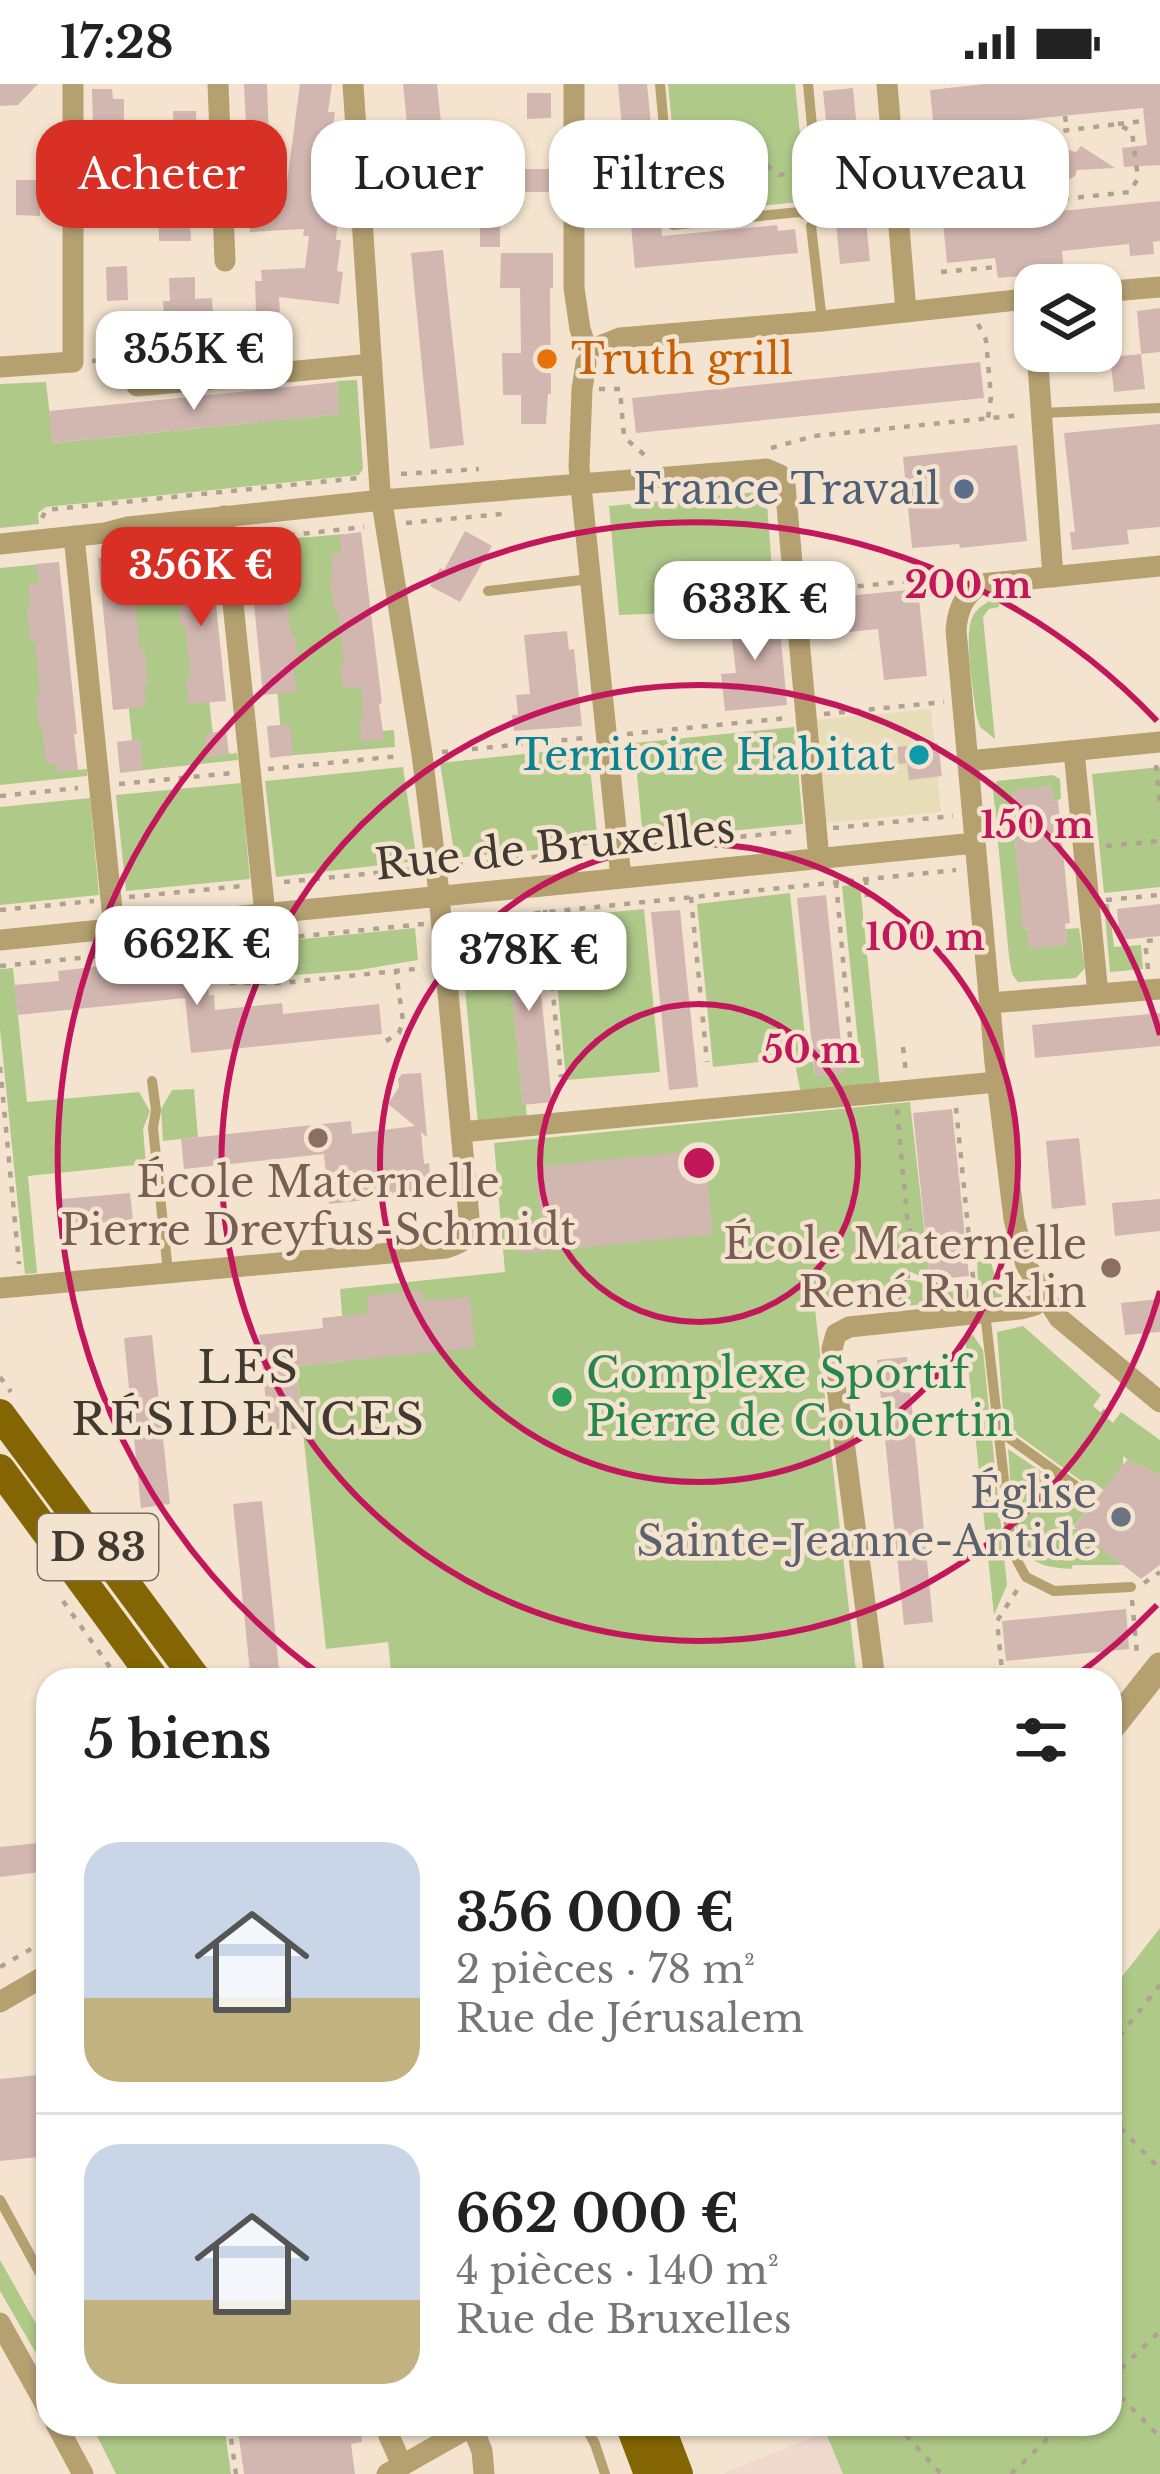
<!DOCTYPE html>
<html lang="fr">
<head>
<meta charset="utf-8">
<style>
  body { margin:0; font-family:"Libre Baskerville",serif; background:#f2f2f2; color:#222; height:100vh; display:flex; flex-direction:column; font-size:45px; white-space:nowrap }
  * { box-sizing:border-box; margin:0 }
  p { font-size:39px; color:#767676 }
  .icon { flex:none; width:66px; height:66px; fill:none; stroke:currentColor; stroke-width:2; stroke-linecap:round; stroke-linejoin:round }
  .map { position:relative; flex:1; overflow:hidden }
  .sheet { position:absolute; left:36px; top:1584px; width:1086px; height:768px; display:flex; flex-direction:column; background:#fff; border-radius:36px; box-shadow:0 3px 9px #0004 }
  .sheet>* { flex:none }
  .guide { position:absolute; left:36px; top:36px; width:1089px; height:108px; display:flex; gap:24px }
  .fabs { position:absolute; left:1014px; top:180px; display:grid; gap:24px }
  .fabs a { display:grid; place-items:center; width:108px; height:108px; border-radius:24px; background:#fff; box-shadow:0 3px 9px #0004; font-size:60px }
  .price { position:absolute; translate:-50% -102px; padding:0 27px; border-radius:24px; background:#fff; color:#222; font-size:39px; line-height:78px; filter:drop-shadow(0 3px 6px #0008) }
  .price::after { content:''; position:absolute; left:50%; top:72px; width:36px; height:27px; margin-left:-18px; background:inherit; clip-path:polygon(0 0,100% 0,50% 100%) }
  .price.current { background:#d93025; color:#fff }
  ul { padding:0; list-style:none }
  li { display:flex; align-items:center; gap:36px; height:300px; padding:0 48px }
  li+li { border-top:3px solid #e0e0e0 }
  li span { display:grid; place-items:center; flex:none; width:336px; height:240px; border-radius:36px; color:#555 }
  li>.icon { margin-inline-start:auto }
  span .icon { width:144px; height:144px; fill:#fffc; stroke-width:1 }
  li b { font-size:51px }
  h2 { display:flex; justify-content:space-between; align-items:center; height:144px; padding:0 48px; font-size:51px }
  .pill { padding:0 42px; border-radius:36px; background:#fff; box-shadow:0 3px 9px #0004; font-size:42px; line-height:108px }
  .pill.current { background:#d93025; color:#fff }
  .status { display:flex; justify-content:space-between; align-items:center; height:84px; padding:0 60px; background:#fff; direction:ltr }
  .status svg { height:33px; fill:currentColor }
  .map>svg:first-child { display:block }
</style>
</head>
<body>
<div class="status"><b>17:28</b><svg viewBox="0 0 49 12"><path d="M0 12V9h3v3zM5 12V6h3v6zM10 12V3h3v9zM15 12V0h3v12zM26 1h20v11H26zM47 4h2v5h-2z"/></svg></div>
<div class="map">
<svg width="1160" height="2390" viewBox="0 0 1160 2390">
  <rect width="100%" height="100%" fill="#f4e4cf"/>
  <path fill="#efd8cc" d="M825,2348L843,2390H722Z"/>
  <path fill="#afc989" d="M668,0H795L806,109L798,118L690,129L680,122Z
    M357,296L363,385L359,391L46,423L38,429L39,440L0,444V300L46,298L53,359L339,330L337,297Z
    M766,407L774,511L673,517V529L619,531L609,422Z
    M344,450L369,648L394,646L395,663L283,672L264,457Z
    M193,464L215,671L237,669L238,676L135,687L114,473Z
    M42,480L64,687L87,685V692L0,701V484Z
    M998,512L999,523L989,525L983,533L995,655L980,643L976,630C974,607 962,548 974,530C979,522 990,517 998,512Z
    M794,643L803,740L643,755L634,659Z
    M588,663L598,760L455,774L440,679Z
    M403,683L417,777L276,793L265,697Z
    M1160,683V803L1104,809L1092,690Z
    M1053,691L1060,695L1061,715L1053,717L1051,702L1013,707L1015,726L1012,727L1024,845L1027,844L1030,864L1067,860L1066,845L1079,844L1085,884L1076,894L1018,898L1012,890L1009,873L993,706L997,697Z
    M241,699L250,795L126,807L116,711Z
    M90,714L99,811L0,821V723Z
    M860,800L880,1001L805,1009L800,1005L795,979L813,978L815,992L843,989L842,971L859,968L842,802Z
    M790,809L807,973L713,983L697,820Z
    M1104,820H1109L1114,863L1141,861L1143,885L1110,888Z
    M644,825L660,988L566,996L551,834Z
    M505,838L523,1020L526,1021L527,1035L478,1040L459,842Z
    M415,844L418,876L359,886L255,894C239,887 232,880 231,862Z
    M13,884L27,1018L139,1008L150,1027L143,1045L146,1080L28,1092L37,1189L25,1190L0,945V885Z
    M194,1005L198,1053L163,1057L161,1025L172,1006Z
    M910,1018L930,1196L911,1188L898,1190L899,1207L814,1216L857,1596H392L388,1558L326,1565L296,1282L346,1277L340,1205L505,1188L494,1059Z
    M990,1176L1002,1213L904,1222L903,1196C923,1194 937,1211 957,1207C965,1205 971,1200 978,1197L977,1177Z
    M1023,1242L1101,1311L1093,1322L1113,1339L1121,1328L1160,1356V1390L1129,1377L1123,1372V1382L1103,1406L1095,1399L1091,1404L1004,1341L997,1248Z
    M973,1251L983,1266L1007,1501L994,1531L965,1253Z
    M1008,1365L1082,1415L1079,1420L1087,1426L1076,1440L1069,1445H1077L1123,1481H1073L1071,1485C1058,1484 1044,1483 1033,1476C1009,1461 1011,1393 1008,1365Z
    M1160,1844V2390H843L822,2340H1110V1908Z
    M0,2176L48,2261V2290L0,2207Z
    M91,2340H224L231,2390H116Z"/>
  <path fill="#e7ddb8" d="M931,625L941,728L825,739L815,636Z"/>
  <path fill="#d2b6b0" d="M0,0H38L18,21L0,22Z
    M244,0H267L271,112L285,113L300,0H332L328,28H335L330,60H336L332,92L338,93L334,123L339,124L336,156H341L337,187L343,188L339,220L279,213L280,228L256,229L255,197H262L261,186L305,184L309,152H303L304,145L250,148L247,81H244L242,58L246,42Z
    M403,0H437L448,107L414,111Z
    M618,0H647L662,152L777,141L778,147L795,145L798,169L635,184Z
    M985,0H1160V81L1124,83L1122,64L1147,61L1143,24L992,39L996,77L1030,73L1031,66L1042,61L1059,69L1068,66L1076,68L1081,62L1115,84L1077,86L1075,92L1041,112L1031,92L998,96L1001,133L1160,117V157L1153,158L1154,170L1130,172L1129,160L1062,167L1064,188L998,194L995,174L947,179L930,6Z
    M853,4L870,177L840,180L823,7Z
    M92,5H112L113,15H124V49H101V40H93Z
    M527,9H551V34L527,35Z
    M173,27H196L197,61H174Z
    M481,49L499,50L500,79H525L524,85H550V108H500V163H480Z
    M16,96H40V132L16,131Z
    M158,96H185L186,113H189L191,157H159Z
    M103,116H133L131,131L125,132V143H104Z
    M443,166L464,361L430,365L411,169Z
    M501,169H553V204H550L551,310H548L546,340H521V311H503L502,269H521L520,204H500Z
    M127,182L128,216L107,217L106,183Z
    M195,193V215L212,214L213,230L164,232L163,217H170L169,194Z
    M1160,224V268L1141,270L1137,227Z
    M1141,270L1145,305L1114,308L1110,273Z
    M980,278L984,314L636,349L632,314Z
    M337,298L340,330L52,359L49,327Z
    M1160,340V443L1127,446L1129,460L1072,466L1070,448H1075L1064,349Z
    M1017,361L1027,457L960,464L959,460L912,464L903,373Z
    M465,447L492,462L460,518L430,502L440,484L444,486Z
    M361,448L382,619L379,620L384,655L362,658L359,634L364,633L361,603L343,604L340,580L344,579L338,527L334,528L330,494H333L331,470L341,469L339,451Z
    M271,457L272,467L286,465L290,499H285L291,551H295L299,585H294L297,608L263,611L248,459Z
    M210,463L226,617L189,620L186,594H191L185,542H181L178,508H181L179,485L189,484L187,465Z
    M121,472L122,482L136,480L140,514H135L140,567L145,566L148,600H144L146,623L113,626L98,474Z
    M59,478L77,650H74L78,686L56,688L55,679L46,680L42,643H39L36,610L40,609L35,557H30L27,524L30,523L28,500L38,499L36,480Z
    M918,505L927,592L884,596L878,545L829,550L827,514Z
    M773,526L775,545L780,544L787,621L725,627L721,590L736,589L729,530Z
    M567,547L569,566L574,565L582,642L514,647L512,631H518L516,611L530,610L524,551Z
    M290,640L293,671L270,674L267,642Z
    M226,647L229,670L207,673L205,649Z
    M140,655L143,686L120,689L117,658Z
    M938,659L942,692L909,696L907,679L899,680L897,663Z
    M1052,702L1053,717L1058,716L1065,788L1070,839L1065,840L1068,861L1029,865L1027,844L1023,845L1012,726H1015L1013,706Z
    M826,811L844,989L815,992L797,814Z
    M1160,820V852L1120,856L1117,825Z
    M680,826L698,1003L669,1006L651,828Z
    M534,840L552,1018L523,1021L505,843Z
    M109,881L110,892L206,882L209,912L214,911L215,926L282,919L283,930L379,920L382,950L191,969L185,914L18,931L14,901L59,897L58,887Z
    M1160,929V962L1035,974L1032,941Z
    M421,989L427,1053L421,1048L424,1080L429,1079L432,1109L329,1120L324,1070L184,1085L181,1055L351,1037L352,1050L415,1042L388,1020L399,1003L398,995L402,990Z
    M952,1025L969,1192L930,1196L913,1029Z
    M1079,1054L1086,1121L1052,1125L1046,1057Z
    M704,1066L713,1150L521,1170L518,1138L541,1136L535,1083Z
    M130,1109L133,1136L64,1142L62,1115Z
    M1160,1115V1147L1115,1152L1112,1119Z
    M421,1206L422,1217L470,1213L475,1264L296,1282L302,1344L269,1348L259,1251L323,1244L322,1234L369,1229L367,1212Z
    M1160,1215V1248L1125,1251L1121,1219Z
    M152,1251L170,1420L141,1424L124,1254Z
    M907,1273L933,1538L904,1541L877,1276Z
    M1127,1376L1160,1390V1481L1141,1495L1074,1443Z
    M262,1417L279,1586L250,1588L233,1420Z
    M1126,1525L1129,1565L1006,1577L1002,1537Z
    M48,1758V1787L0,1793V1763Z
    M48,1990V2072L0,2077V1995Z
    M237,2340H360L362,2358L351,2360L355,2390H244Z"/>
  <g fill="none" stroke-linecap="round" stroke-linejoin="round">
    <path stroke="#afa292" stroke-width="4.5" stroke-dasharray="6 9" stroke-linecap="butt" d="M1065,32L1067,46
      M1118,40L1144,37
      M676,46L718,42L779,91L803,88
      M1025,120L1008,102L1011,68L1022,52L1118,40L1132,48L1138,94L1130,108L1044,117
      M1000,123L1044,117L1045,129
      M941,188L996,183
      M1054,189V201
      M978,240L986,256L991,313L988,334
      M92,277L131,275L133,284
      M599,305H620L624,353L649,375
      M771,364L814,352L1021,331
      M401,390L479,385
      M42,434L46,426L359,394
      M406,439L502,430
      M244,456L364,443
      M119,469L209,460
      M813,507L957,492
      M824,630L944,618
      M627,650L788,634
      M442,668L585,654
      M1156,681L1160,723
      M268,685L400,672
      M119,700L233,689
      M0,712L78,704
      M833,744L953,732
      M1106,762L1160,757
      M636,763L798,747
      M457,781L601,766
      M866,795L867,813
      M284,798L416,785
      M836,798L851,965
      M129,813L243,802
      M691,813L707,978
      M1106,816L1160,811
      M0,826L94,817
      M545,826L561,993
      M460,837L956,786
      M217,861L223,899H283L424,884
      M0,882L424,840
      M1148,885L1145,857L1160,856
      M386,957L399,949L403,937L396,888
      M903,963L906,989
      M0,983L19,1180
      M897,1025L907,1132L920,1191
      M901,1219L900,1193L920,1191C940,1206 949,1204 972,1197L973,1193L956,1024
      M0,1293L11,1308
      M1102,1331L1111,1318
      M1144,1499L1160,1488
      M1132,1516L1137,1570
      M63,1517L119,1596
      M1003,1596L997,1537L1019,1503
      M0,1883L48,1855
      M1110,1964L1160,1901
      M1110,2033L1160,2085
      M1110,2295L1160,2247
      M1110,2302L1160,2353
      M229,2340L236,2390
      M896,2340L941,2390
      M1011,2390L1063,2340"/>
    <path stroke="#b5a070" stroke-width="10" d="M660,0L673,141L799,128L813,134
      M808,0L820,126L811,142L822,237
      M1042,329L1160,324
      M488,507L590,495
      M152,997L156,1026L153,1044L168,1188
      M985,1228L1012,1467L1026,1493L1054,1507L1131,1503
      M999,1347L1083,1407
      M0,2116L48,2204
      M584,2340L595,2360L605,2390"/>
    <path stroke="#b5a070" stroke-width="21" d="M218,0L225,177
      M574,0V204L580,245L584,257
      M887,0L906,227
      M1101,208L1160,203
      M1033,214L1035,238
      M600,262L620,254L822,237L1035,214
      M1037,267L1053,493
      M586,279L582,305L579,383L621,794
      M0,283L73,278V0
      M137,302L372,280
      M224,432L265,830
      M74,452L114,845
      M0,460L105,449L128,443L382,416L766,385L780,391L785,401L819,775
      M1160,482L980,500C963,514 958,524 956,546L995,979L1014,1135L1026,1181L1059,1234L1160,1318
      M1074,667L1098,910
      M968,677L1160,658
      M0,856L975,759
      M990,919L1160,905
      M461,1048L997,998
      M0,1204L446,1164C459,1160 466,1157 470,1144L438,801L422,670L380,406L353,0
      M875,1596L832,1265L836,1250L849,1243L1020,1225L1035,1221L1045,1214
      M0,1918L48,1890
      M0,2239L48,2325
      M56,2340L83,2390
      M388,2340L389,2352L402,2381
      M472,2342L482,2367L484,2390
      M387,2390L475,2340"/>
    <path stroke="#b5a070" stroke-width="27" d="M1110,1645L1160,1582"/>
    <path stroke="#836504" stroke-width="30" d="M0,1330L197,1596
      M0,1385L155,1596
      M630,2340L649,2390
      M659,2340L678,2390"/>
  </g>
  <g fill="none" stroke="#c2185b" stroke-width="6">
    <circle cx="699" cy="1079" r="159"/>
    <circle cx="699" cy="1079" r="319"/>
    <path d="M1160 1207A478 478 0 1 1 1160 951"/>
    <path d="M1157 1521A637 637 0 0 1 1073 1594M325 1594A637 637 0 1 1 1157 637"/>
  </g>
  <circle fill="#e8710a" stroke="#f4e4cf" stroke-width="4.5" cx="547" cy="275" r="12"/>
  <circle fill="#5c6f8a" stroke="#f4e4cf" stroke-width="4.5" cx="964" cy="405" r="12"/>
  <circle fill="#0f9aa8" stroke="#f4e4cf" stroke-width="4.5" cx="919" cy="671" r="12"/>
  <g fill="#8d6e63" stroke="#f4e4cf" stroke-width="4.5">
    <circle cx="318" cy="1054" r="12"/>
    <circle cx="1111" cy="1184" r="12"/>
  </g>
  <circle fill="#2e9e5b" stroke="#f4e4cf" stroke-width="4.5" cx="562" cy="1313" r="12"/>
  <circle fill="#6b7280" stroke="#f4e4cf" stroke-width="4.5" cx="1121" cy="1433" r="12"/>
  <g text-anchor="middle" stroke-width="9" stroke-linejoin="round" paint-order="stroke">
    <rect fill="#f4e4cf" stroke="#776d61" stroke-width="3" x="38" y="1430" width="120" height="66" rx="9"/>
    <g font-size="39" font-weight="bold" fill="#413a32">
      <text x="98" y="1477">D 83</text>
    </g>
    <g font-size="42" fill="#c56008" stroke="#f4e4cf" text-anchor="start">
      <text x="571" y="290">Truth grill</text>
    </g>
    <g font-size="42" fill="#4e5e75" stroke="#f4e4cf" text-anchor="end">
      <text x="940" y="420">France Travail</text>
    </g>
    <g font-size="42" fill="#0d838f" stroke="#f4e4cf" text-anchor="end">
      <text x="895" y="686">Territoire Habitat</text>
    </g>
    <g font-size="42" fill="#413a32" stroke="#f4e4cf">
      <text transform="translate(555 762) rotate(-6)" y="15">Rue de Bruxelles</text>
    </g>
    <g font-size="42" fill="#785e54" stroke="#f4e4cf">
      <text x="318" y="1113">École Maternelle<tspan x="318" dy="48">Pierre Dreyfus-Schmidt</tspan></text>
      <text x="1087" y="1175" text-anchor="end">École Maternelle<tspan x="1087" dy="48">René Rucklin</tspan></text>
    </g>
    <g font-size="42" fill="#27864d" stroke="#f4e4cf" text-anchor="start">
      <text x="586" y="1304">Complexe Sportif<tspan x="586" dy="48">Pierre de Coubertin</tspan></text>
    </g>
    <g font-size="42" fill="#5b616d" stroke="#f4e4cf" text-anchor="end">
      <text x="1097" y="1424">Église<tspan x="1097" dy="48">Sainte-Jeanne-Antide</tspan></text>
    </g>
    <g font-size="45" letter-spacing="3" fill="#413a32" stroke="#f4e4cf">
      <text x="249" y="1299">LES<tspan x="249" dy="52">RÉSIDENCES</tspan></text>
    </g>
  </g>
  <circle cx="699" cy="1079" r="18" fill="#c2185b" stroke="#f4e4cf" stroke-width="6"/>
  <g font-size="36" text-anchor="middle" font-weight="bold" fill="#c2185b" stroke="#f4e4cf" stroke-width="9" stroke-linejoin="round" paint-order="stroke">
    <text x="968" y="514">200 m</text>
    <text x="1037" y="754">150 m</text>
    <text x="925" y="866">100 m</text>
    <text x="811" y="979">50 m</text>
  </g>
</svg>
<div class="fabs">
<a><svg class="icon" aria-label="layers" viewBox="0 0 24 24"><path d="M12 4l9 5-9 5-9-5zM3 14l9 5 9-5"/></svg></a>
</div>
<b class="price" style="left:194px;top:329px">355K €</b>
<b class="price current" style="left:201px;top:545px">356K €</b>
<b class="price" style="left:755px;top:579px">633K €</b>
<b class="price" style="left:197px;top:924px">662K €</b>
<b class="price" style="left:529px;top:930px">378K €</b>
<div class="guide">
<a class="pill current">Acheter</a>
<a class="pill">Louer</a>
<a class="pill">Filtres</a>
<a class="pill">Nouveau</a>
</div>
<section class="sheet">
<h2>5 biens<svg class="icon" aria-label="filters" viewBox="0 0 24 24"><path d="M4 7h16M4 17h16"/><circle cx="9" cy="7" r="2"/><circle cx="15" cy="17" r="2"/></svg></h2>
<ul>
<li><span style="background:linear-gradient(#c9d6e8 65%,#c2b280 0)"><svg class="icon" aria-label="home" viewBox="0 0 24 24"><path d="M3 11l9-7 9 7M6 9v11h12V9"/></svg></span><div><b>356 000 €</b><p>2 pièces · 78 m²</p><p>Rue de Jérusalem</p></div></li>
<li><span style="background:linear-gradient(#c9d6e8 65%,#c2b280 0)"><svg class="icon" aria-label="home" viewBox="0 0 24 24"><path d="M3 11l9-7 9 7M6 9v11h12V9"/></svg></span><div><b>662 000 €</b><p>4 pièces · 140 m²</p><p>Rue de Bruxelles</p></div></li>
</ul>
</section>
</div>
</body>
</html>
